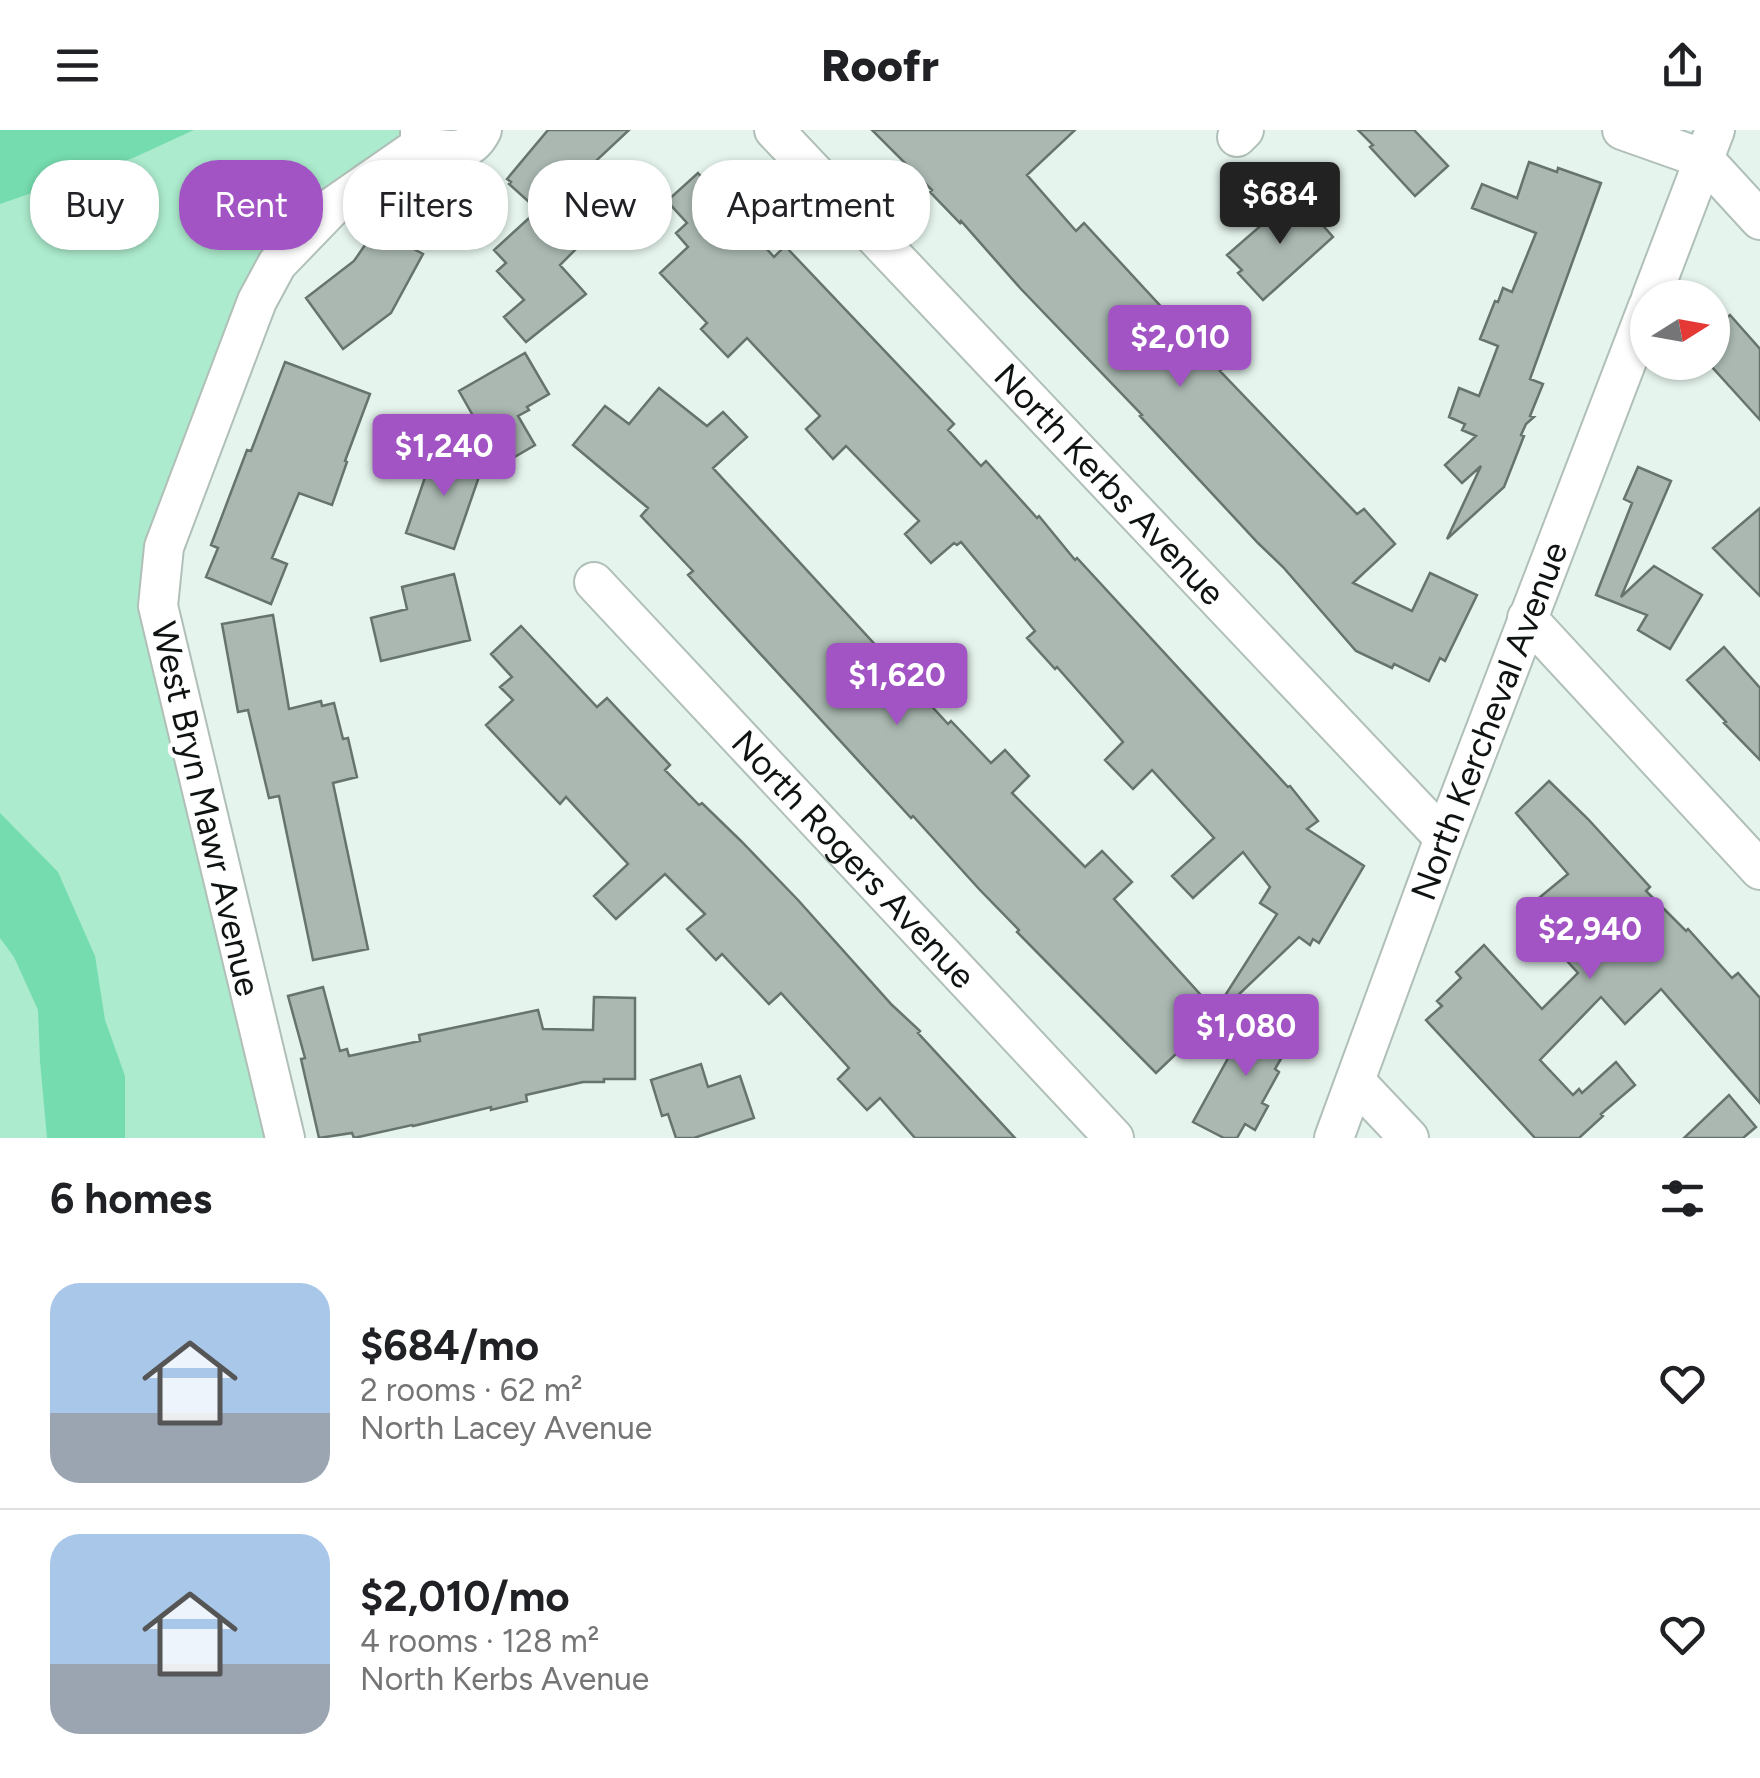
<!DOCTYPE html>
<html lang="en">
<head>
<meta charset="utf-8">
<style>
  body { margin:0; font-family:Figtree,sans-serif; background:#f6f6f6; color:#202124; height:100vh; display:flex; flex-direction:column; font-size:38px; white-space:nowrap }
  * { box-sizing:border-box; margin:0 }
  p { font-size:32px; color:#757577 }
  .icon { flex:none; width:55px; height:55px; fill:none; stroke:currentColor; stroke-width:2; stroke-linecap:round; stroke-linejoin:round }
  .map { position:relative; height:1008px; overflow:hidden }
  .panel { display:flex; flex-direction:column; background:#fff; flex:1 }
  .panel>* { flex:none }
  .banner { position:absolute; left:30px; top:30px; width:1000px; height:90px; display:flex; gap:20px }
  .needle { width:65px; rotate:79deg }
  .controls { position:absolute; left:1630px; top:150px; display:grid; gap:20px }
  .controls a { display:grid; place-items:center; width:100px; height:100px; border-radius:50%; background:#fff; box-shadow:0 2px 8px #0004; font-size:50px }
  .price { position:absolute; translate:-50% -85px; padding:0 22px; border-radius:10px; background:#a254c5; color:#fff; font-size:32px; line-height:65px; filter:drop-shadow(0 2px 5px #0008) }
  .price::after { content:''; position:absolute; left:50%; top:60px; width:30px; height:22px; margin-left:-15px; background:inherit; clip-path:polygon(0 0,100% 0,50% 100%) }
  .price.active { background:#222; color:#fff }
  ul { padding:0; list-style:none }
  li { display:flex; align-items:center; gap:30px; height:250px; padding:0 50px }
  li+li { border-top:2px solid #e0e0e0 }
  li span { display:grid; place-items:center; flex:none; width:280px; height:200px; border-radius:30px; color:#555 }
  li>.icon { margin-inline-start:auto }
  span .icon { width:120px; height:120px; fill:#fffc; stroke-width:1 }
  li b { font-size:42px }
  h2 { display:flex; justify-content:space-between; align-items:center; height:120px; padding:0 50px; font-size:42px }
  .chip { padding:0 35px; border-radius:40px; background:#fff; box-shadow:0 2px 8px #0004; font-size:35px; line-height:90px }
  .chip.active { background:#a254c5; color:#fff }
  header { display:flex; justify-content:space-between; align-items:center; height:130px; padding:0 50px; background:#fff; font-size:45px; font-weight:800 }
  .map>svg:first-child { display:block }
</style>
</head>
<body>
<header><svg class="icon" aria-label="menu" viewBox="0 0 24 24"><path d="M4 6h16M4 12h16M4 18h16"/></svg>Roofr<svg class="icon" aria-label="share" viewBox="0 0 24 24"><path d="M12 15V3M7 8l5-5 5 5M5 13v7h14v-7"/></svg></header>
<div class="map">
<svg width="1760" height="1008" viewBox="0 0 1760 1008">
  <rect width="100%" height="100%" fill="#e5f4ed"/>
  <path fill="#acebcd" d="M0,0H401L395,13L295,90L142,445L271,1008H0Z"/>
  <path fill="#75dcaf" d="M0,0H194L133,28L0,74Z
    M0,683L58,742L95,826L105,890L125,946V1008H47L40,931L38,880L14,827L0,808Z"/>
  <path fill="#aab8b1" stroke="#66746d" stroke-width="2.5" d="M548,0H629L583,43L598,60L596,62L600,68L589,78L594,88L585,96L584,111L560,135L586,164L526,212L504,187L524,170L497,141L506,133L494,120L538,80L509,54L511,52L507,49Z
    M872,0H1075L1027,45L1076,101L1084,93L1191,209L1197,203L1226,235L1220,241L1357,384L1364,379L1395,414L1353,453L1412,481L1430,443L1477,465L1445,531L1440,528L1429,551L1394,534L1392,538L1356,521L1283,437L1258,413L1140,286L1142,285L1021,159L961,91L960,93L930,62L932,60Z
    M1358,0H1414L1448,36L1415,66L1370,17L1373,15Z
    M1529,32L1557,42L1558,38L1601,53L1530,249L1543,254L1530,286L1534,287L1526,294L1521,305L1524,306L1504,357L1447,409L1481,336L1462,353L1445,335L1476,306L1462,300L1465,294L1449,287L1459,258L1479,266L1498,216L1480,209L1495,171L1498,172L1503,158L1512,162L1536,103L1472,78L1482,54L1517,68Z
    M698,43L774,127L785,116L954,294L948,300L981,336L986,331L1037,388L1039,386L1075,430L1077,428L1288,657L1290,656L1318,691L1307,699L1364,736L1319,813L1313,809L1310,815L1299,807L1233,870L1226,864L1277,784L1260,773L1270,757L1243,722L1193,768L1172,746L1214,708L1152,640L1133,659L1105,630L1123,612L1057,537L1055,539L1027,508L1035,501L961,412L957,415L954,413L931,433L905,404L919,391L846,316L833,329L806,299L820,286L747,208L728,227L701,199L707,193L660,143L688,117L676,103L687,93L667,71Z
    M1296,65L1333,107L1263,170L1238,143L1242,140L1227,125Z
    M376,99L423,124L391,183L343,219L306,168L354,131Z
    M1730,185L1760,219V290L1712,237V200Z
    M525,223L549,264L527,277L529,280L518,286L535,315L501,335L459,261Z
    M285,232L370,264L345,331L347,332L332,375L299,363L272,428L287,434L271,474L206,447L218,418L211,415L247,320L251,321Z
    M659,258L707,296L723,282L747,307L713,338L948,594L951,591L991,633L1005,620L1029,646L1012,663L1085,737L1102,721L1132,752L1114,769L1218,884L1156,943L1017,802L1019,800L979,759L913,686L911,688L688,445L693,441L641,386L648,378L573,315L605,276L629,294Z
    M435,318L483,335L454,419L406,403Z
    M1638,337L1671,351L1621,467L1654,436L1702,465L1670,519L1638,500L1647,485L1596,465L1632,373L1624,369Z
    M1760,378V466L1713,418Z
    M454,444L470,510L381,531L371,488L407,479L402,457Z
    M273,485L289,579L321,571L322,576L334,573L343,609L348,608L357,647L333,653L368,819L313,830L279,666L269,668L248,580L238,582L222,494Z
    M521,496L597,577L607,568L670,635L665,640L699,675L702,673L741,711L798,770L892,875L920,901L918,903L1015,1008H915L880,968L867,980L838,949L849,938L781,863L769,874L722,824L716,830L687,799L705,784L665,744L616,789L594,766L628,734L566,667L560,674L486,595L513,570L500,557L512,547L491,524Z
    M1724,517L1760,558V630L1724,593L1726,592L1687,550Z
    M1549,651L1588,689L1650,757L1646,761L1686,801L1688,799L1732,848L1738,843L1760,868V973L1661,859L1625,894L1601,867L1540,930L1573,965L1579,959L1582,963L1616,932L1635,955L1601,984L1603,986L1579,1008H1535L1426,890L1442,876L1437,871L1461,848L1456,842L1484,815L1542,879L1578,843L1522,782L1568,744L1516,683Z
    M323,857L340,921L347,919L349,926L420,911L419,905L538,880L543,899L593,900L594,867L635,868V949H604V952H583L526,965L527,971L491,980V977L413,996L412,995L354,1008L352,1003L319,1008L301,929L305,928L288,866Z
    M1254,881L1296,903L1275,939L1279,942L1262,973L1268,976L1255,1000L1245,994L1237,1008H1224L1193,992Z
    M701,934L708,957L740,946L754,988L694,1008H676L668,984L662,986L651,950Z
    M1729,965L1756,997L1743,1008H1684Z"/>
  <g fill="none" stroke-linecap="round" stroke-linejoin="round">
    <g stroke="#b0bfb7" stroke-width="42">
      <g id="street">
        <path d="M420,0V16C446,20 468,28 482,0"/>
        <path id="s1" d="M774,0L1444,708"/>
        <path d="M1622,0L1704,29L1760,90"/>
        <path d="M1237,7L1244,0"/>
        <path d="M1651,168L1715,0"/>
        <path id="s2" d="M594,452L1114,1008"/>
        <path d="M1527,488L1760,740"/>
        <path d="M1356,952L1409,1008"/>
        <path d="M285,1008L158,476L164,417L257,171L277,134L332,77L420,16"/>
        <path id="s3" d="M1334,1008L1444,708L1648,176"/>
      </g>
    </g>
    <use href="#street" stroke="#fff" stroke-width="38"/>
  </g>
  <g text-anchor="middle" stroke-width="9" stroke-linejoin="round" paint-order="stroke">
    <g font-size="35" fill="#0f1412" stroke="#fff">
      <text dy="12" stroke="none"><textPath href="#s1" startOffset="488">North Kerbs Avenue</textPath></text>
      <text dy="12" stroke="none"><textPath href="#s3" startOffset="445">North Kercheval Avenue</textPath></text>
      <text transform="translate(206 679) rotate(77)" y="12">West Bryn Mawr Avenue</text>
      <text dy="12" stroke="none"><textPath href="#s2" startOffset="380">North Rogers Avenue</textPath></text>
    </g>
  </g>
</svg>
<div class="controls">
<a><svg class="needle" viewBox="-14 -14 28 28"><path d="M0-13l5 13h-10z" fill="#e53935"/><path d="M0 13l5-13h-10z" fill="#757577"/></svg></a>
</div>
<b class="price active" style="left:1280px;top:117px">$684</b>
<b class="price" style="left:1180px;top:260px">$2,010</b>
<b class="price" style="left:444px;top:369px">$1,240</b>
<b class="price" style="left:897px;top:598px">$1,620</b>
<b class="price" style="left:1590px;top:852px">$2,940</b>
<b class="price" style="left:1246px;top:949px">$1,080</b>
<div class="banner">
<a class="chip">Buy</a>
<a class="chip active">Rent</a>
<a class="chip">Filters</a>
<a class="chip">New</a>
<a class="chip">Apartment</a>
</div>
</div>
<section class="panel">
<h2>6 homes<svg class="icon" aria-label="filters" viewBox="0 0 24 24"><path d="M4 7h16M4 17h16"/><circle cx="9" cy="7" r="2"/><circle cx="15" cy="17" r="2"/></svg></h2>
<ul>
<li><span style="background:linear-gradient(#a9c7e8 65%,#9aa5b1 0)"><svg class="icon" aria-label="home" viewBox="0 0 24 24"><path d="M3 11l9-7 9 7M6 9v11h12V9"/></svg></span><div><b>$684/mo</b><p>2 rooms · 62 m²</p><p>North Lacey Avenue</p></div><svg class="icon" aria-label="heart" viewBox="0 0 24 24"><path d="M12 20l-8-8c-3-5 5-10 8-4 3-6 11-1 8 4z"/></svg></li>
<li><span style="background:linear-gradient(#a9c7e8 65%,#9aa5b1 0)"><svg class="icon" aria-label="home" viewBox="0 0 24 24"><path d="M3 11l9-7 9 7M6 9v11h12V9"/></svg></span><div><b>$2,010/mo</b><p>4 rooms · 128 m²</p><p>North Kerbs Avenue</p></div><svg class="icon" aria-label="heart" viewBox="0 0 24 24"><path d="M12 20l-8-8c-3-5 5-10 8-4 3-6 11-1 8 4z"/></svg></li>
</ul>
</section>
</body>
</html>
